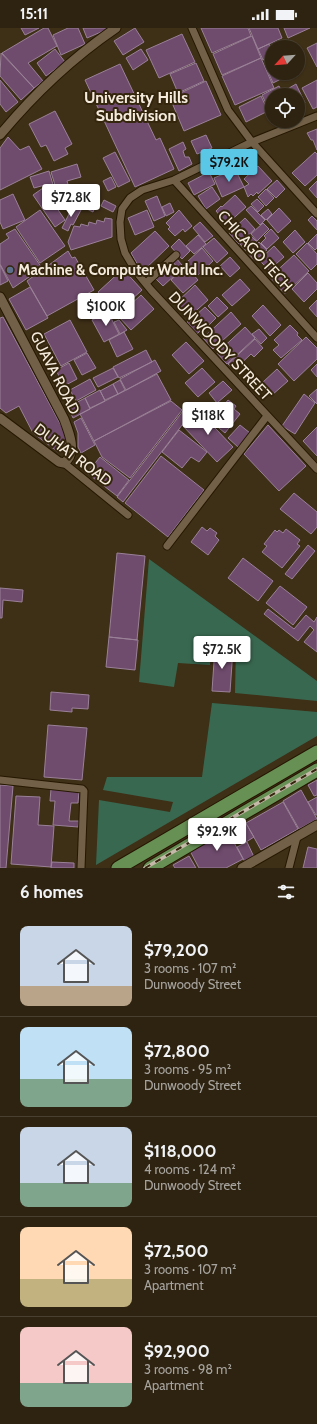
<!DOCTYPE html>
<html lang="en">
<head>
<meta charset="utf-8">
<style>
  body { margin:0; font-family:Cabin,sans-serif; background:#362b1a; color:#f1f3f6; height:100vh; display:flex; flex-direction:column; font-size:15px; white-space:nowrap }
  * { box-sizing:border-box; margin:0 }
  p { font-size:13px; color:#a7a49f }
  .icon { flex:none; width:22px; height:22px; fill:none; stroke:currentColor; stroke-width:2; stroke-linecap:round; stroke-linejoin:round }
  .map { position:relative; height:840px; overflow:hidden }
  .drawer { display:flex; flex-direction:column; background:#2e2311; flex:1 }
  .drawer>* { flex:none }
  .needle { width:26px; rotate:244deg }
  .controls { position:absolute; left:265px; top:12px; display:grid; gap:8px }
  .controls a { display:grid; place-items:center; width:40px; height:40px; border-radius:50%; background:#2e2311; box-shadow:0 1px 3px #0004,0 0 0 1px #494031; font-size:20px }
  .price { position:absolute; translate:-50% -34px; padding:0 9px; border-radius:4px; background:#fff; color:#222; font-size:13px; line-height:26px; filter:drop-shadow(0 1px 2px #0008) }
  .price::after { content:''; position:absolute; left:50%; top:24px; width:12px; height:9px; margin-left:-6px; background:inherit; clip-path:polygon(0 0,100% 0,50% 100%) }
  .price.active { background:#5bc7e7; color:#111 }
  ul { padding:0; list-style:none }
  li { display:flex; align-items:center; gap:12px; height:100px; padding:0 20px }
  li+li { border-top:1px solid #494031 }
  li span { display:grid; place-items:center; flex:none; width:112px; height:80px; border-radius:8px; color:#555 }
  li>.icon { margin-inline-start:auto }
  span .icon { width:48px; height:48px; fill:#fffc; stroke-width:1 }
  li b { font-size:17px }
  h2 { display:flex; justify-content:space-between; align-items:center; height:48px; padding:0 20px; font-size:17px }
  .status { display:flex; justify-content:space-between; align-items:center; height:28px; padding:0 20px; background:#2e2311; direction:ltr }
  .status svg { height:11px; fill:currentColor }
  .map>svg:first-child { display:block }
</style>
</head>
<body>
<div class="status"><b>15:11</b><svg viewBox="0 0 49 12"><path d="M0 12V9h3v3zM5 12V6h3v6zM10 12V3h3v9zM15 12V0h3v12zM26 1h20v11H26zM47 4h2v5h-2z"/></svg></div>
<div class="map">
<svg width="317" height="840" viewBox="0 0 317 840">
  <rect width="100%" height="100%" fill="#3e2f17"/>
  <path fill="#396850" d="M149,531L317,653V673L235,665L236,617L211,616L210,637L178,635L174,659L139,654Z
    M212,675L317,684V708L96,837L99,772L170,784L173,774L103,762L107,749H202Z"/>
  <path fill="#6f4b6d" stroke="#9a8198" d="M21,0H39L25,7Z
    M44,0H48L57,18L28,35L43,53L34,60L2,25Z
    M68,0H78L85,16L61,27L53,7Z
    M83,0H107L108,1L87,10Z
    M135,0L144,14L123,27L114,13Z
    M201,0H248L251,8L212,25Z
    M249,0H278L282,10L258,21Z
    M284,0H310L288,10Z
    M182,6L195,34L159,50L146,22Z
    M252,8L261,30L222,47L213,26Z
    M317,15V39L307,20Z
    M269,16L272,23V28L263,32L258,21Z
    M55,21L65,34L46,48L37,35Z
    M141,21L148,32L133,42L126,30Z
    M1,25L34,60L21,72L0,48Z
    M261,30L274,60L235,77L222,48Z
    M196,35L204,53L178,65L170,46Z
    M120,36L156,112L160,110L174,141L135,159L85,52Z
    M272,36V45H286L287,48L273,55L266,39Z
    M0,52L18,74L6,84L0,76Z
    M317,52V79L313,81L302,60Z
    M206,53L221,87L184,103L170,70Z
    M296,56L305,75L298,78V67H286L284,63Z
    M279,58L284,67H272V88L262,67Z
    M261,68L268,83L246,94L239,79Z
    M55,83L72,116L65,120L68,126L54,133L46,117L41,119L29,96Z
    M317,101V122L313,112H311L307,105Z
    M206,107L212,120L197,126L191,113Z
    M8,109L20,122L29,118L42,141L0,162V120Z
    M183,114L186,121L183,123L185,129H189L192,136L179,143L169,121Z
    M115,124L130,153L118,159L103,130Z
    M315,124L317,126V147L305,158L292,145Z
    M77,136L81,149L67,153L71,167L59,170L51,144Z
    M258,138L272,153L258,166L257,164L253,168L251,166L248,169L244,159L249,156L244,151Z
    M235,141L244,159L222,169L214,150Z
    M49,143L54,160L47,162L45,157L34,160L30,149Z
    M209,144L215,156L194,167L188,155Z
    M111,149L116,159L108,163L103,153Z
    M277,152L285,161L276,170L267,161Z
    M317,153V170L309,161Z
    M212,159L220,171L206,181L198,168Z
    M43,160L65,192L55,199L33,167Z
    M266,161L274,170L266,178L258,169Z
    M13,166L25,192L3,201L0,194V172Z
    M235,167L246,179L227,196L216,183L221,178L222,179Z
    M84,168L97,174L93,184L79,177Z
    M157,168L165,188L154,193L145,173Z
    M257,171L264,178L258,184L251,176Z
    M104,172L116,178L113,184L101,178Z
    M170,175L174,184L166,188L162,179Z
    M73,178L81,182L73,197L71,196L68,203L62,200Z
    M251,178L265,192L260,197L246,182Z
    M279,180L291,193L278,205L267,192Z
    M268,181L272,186L266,192L261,187Z
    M40,182L65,218L40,235L16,199Z
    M147,182L154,199L135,207L128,190Z
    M179,182L192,198L185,204L183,201L175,208L168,201L170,199L166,195Z
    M312,188L317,193V202L308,192Z
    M105,190L112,191V209L71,222L68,214L74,198L80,199L81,196L88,198L89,194L96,196L97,192L104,194Z
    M245,190L255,201L239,216L229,205Z
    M200,194L213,208L205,214L193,200Z
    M263,195L269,201L257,213L251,206Z
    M15,201L42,240L13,260L0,236V216L9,210L6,206Z
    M271,201L279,210L267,221L261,215L266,210L264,208Z
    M295,202L305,214L293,225L283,214Z
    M155,203L169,218L142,244L131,225Z
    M317,206V220L315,222L308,215Z
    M198,207L206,216L194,226L186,218Z
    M250,207L257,214L246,223L240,216Z
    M214,210L228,225L217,235L203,219Z
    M179,211L190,223L182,231L171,219Z
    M259,214L267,222L255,233L248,225Z
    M307,215L317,226V236L311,242L296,226Z
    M274,218L284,229L269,242L259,232Z
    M202,220L213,233L198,247L186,235Z
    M68,223L72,230L75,229L94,262L47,288L27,253Z
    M294,227L309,243L285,266L270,249Z
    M230,229L240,240L230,249L220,238Z
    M176,230L182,237L178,240L172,233Z
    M0,237L8,253L0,257Z
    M166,238L175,247L163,258L154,249Z
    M186,238L198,252L183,265L171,252Z
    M123,241L142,262L117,285L98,264Z
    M308,245L317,255V261L304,274L292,261Z
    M240,251L250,262L232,278L222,267Z
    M195,257L208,272L189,289L176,275Z
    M30,259L48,290L26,302L9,271Z
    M141,267L154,281L131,302L118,288Z
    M217,269L228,280L218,289L208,278Z
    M317,272V289L309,280Z
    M263,277L281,297L270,308L252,288Z
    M205,279L216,290L207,299L196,287Z
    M108,284L119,306L104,314L92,292Z
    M231,284L241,296L213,321L203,310Z
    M195,287L205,298L197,306L187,294Z
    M3,289L64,403L66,412L65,419L58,424L33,405L19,378L6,385L0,380V290Z
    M70,292L87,324L61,338L44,306Z
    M119,292L127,302L120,306L114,294Z
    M290,297L298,305L297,307L302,312L281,330L273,322L279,317L274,312Z
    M245,299L255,310L227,336L217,325Z
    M259,301L267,310L261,316L252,306Z
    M124,304L133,321L117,329L109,312Z
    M306,309L317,320V331L294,353L278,336Z
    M255,311L263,320L254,329L251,326L234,342L228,336Z
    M186,314L204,333L189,346L172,327Z
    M146,322L152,334L119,350L113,339Z
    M87,325L96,340L82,347L74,332Z
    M155,332L161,343L126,362L120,351Z
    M69,335L77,351L64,358L56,342Z
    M317,336V349L311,342Z
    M113,340L118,349L98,359L93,350Z
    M202,340L215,354L198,369L185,355Z
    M277,341L288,353L272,367L262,355Z
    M157,346L171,372L94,413L80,386Z
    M90,351L96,362L76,373L70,362Z
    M120,352L125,362L118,366L113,356Z
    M223,353L232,362L217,375L209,365Z
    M113,356L118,366L105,372L100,363Z
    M317,361V376L309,368Z
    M100,362L105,373L90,380L85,370Z
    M304,366L315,375L295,406L282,398Z
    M85,370L90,381L73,390L68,379Z
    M228,372L236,378L234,381L240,386L225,405L208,391L215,382L218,385Z
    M171,373L182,382L130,450L102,429L94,413Z
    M198,382L233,419L217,434L182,397Z
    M183,383L189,388L123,474L117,469Z
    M81,390L95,417L81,425L78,419V405L74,394Z
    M240,397L250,405L238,419L228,410Z
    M268,397L306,438L279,463L244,426Z
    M317,399V428L303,413Z
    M179,402L207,424L199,434L191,429L182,440L162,424Z
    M161,428L204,462L168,509L125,475Z
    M100,429L129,452L117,468L87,445Z
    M294,465L317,484V499L311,506L280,481Z
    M202,499L207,503L210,500L217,505L215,508L219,512L208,527L191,514Z
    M286,501L300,512L297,516L300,518L282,540L262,524L267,518L264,516L275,502L277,504L279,502L283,505Z
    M308,517L315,523L292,551L285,546Z
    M117,525L145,528L137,612L109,609Z
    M243,530L273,553L258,573L228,550Z
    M280,558L307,579L293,597L266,575Z
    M0,560L23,562L22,574L3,572L2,590H0Z
    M268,581L294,601L306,587L314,594L317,589V624L304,614L314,602L310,598L298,613L264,586Z
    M109,609L138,612L135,642L106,639Z
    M215,619L233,621L230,664L212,663Z
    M51,664L89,667L88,681L72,680V684L50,682Z
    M48,697L87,700L82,752L44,749Z
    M317,752V767L314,768L308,757Z
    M0,757L13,758L6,840H0Z
    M51,761L79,763L78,775H71L69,793H79L78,799L53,797L55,773H50Z
    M301,762L317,791L299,801L283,773Z
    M16,768L40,769L38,797L54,798L51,839L11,836Z
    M317,769V787H316L308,774Z
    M283,774L298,801L261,822L246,795Z
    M245,794L254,809L246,814L237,799Z
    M226,800L243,831L226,840H199L189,821Z
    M233,802L239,813L235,815L229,804Z
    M247,814L254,829L245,834L237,819Z
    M308,819L317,821V840H303Z
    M189,828L196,840H175L173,837Z
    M52,834L74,835V840H51Z"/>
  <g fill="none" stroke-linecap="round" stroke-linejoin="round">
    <g stroke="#251701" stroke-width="9">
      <path id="minor" d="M192,0L228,82L252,114L317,186
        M317,88L252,114L174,152L142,162L130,170L122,181L120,194L121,211L125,225L137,245L151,262L317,441
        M174,152L317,310
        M146,255L176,227
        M64,435L128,487
        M167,518L267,388
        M0,752L82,761L84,763L81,840
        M289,840L297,809"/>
    </g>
    <g stroke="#251701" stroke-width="11">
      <path id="tertiary" d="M0,107C34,66 72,30 116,0
        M0,269L64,391C69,404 78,425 64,435L59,434L0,390
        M242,840L317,797"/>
    </g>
    <g stroke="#251701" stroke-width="15">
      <path id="motorway" d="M118,840L317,724
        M150,840L317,742"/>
    </g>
    <use href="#minor" stroke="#726148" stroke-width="7"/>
    <use href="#tertiary" stroke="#726148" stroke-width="9"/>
    <use href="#motorway" stroke="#679055" stroke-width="13"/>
    <g stroke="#c5b9a9" stroke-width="3.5">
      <path id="rail" d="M145,840L317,741"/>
    </g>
    <use href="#rail" stroke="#34250d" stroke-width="2" stroke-dasharray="6" stroke-linecap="butt"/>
  </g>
  <circle fill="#5c6f8a" stroke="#34250d" stroke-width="1.5" cx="10" cy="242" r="4"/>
  <g text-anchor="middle" stroke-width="4" stroke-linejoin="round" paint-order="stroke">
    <g font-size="15" fill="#f6ecde" stroke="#34250d">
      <text transform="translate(255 223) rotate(48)" y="5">CHICAGO TECH</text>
      <text transform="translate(220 318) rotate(47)" y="5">DUNWOODY STREET</text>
      <text transform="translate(55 345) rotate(63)" y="5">GUAVA ROAD</text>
      <text transform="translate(73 427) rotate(37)" y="5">DUHAT ROAD</text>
    </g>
    <g font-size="15" font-weight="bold" fill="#f6ecde" stroke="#34250d" text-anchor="start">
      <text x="18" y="247">Machine &amp; Computer World Inc.</text>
    </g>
    <g font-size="16" font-weight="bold" fill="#f6ecde" stroke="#34250d">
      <text x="136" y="75">University Hills<tspan x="136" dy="18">Subdivision</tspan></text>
    </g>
  </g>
</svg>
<div class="controls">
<a><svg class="needle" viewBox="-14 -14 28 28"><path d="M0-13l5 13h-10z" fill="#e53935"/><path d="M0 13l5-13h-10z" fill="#a7a49f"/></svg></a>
<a><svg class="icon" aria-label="locate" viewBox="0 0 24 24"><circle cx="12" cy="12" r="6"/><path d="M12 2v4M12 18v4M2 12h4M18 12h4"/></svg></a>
</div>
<b class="price active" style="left:229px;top:155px">$79.2K</b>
<b class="price" style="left:71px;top:190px">$72.8K</b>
<b class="price" style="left:106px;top:299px">$100K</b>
<b class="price" style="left:208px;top:408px">$118K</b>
<b class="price" style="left:222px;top:642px">$72.5K</b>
<b class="price" style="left:217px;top:824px">$92.9K</b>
</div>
<section class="drawer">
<h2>6 homes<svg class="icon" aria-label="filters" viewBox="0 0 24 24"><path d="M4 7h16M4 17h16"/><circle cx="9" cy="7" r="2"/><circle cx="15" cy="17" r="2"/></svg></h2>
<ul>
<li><span style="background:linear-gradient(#c9d6e8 75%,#b9a48a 0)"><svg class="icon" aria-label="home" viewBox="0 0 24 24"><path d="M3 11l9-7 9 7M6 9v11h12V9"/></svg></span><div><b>$79,200</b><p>3 rooms · 107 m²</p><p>Dunwoody Street</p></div></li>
<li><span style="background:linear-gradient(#bfe0f5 65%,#7fa58c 0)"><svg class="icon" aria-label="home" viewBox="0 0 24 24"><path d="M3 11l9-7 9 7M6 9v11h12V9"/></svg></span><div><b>$72,800</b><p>3 rooms · 95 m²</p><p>Dunwoody Street</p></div></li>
<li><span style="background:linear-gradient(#c9d6e8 70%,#7fa58c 0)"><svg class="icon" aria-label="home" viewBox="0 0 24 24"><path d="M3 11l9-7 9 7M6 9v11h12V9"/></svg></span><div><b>$118,000</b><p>4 rooms · 124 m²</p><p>Dunwoody Street</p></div></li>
<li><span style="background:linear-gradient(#ffd9b3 65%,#c2b280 0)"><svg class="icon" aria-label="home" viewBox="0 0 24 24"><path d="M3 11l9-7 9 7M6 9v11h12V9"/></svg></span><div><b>$72,500</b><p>3 rooms · 107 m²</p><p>Apartment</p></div></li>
<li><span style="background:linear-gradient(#f6c9c9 70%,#7fa58c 0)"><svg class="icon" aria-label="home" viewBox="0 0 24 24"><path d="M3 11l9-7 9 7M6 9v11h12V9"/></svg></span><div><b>$92,900</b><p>3 rooms · 98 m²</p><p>Apartment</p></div></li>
</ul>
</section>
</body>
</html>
